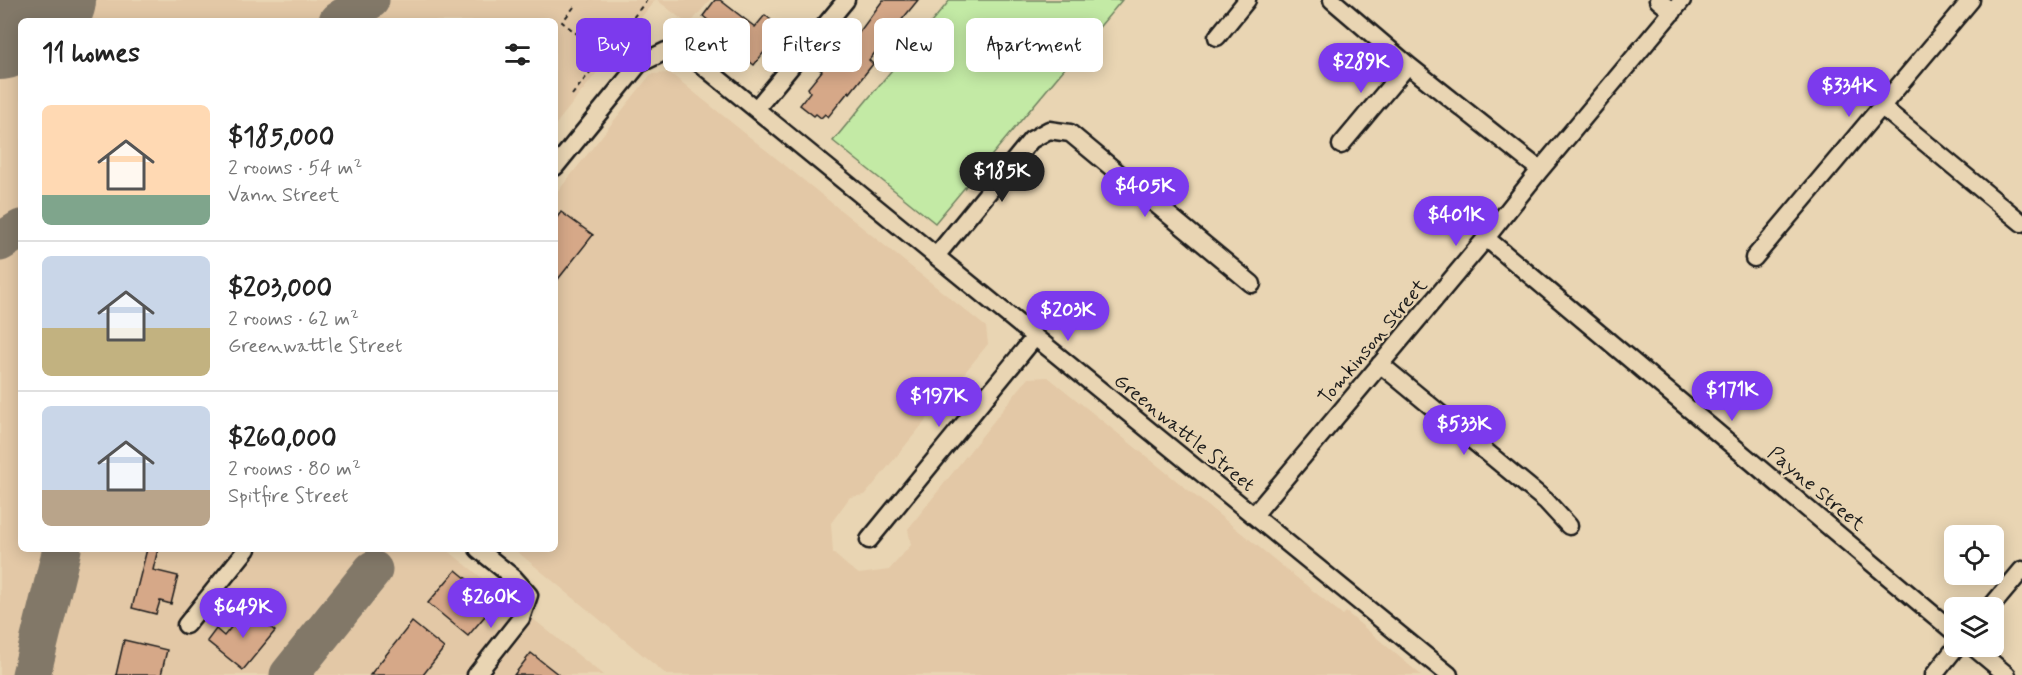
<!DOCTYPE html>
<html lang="en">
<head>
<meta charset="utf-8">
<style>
  body { margin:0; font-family:Mynerve,sans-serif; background:#f6f6f6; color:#222; height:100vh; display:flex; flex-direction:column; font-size:22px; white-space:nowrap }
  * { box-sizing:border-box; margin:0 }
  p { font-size:20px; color:#767676 }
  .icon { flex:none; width:33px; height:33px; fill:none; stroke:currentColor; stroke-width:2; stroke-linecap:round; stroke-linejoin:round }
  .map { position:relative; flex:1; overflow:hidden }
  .panel { position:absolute; left:18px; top:18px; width:540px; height:534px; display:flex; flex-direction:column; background:#fff; border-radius:9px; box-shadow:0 3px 15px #0003 }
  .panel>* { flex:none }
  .guide { position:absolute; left:576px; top:18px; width:570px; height:54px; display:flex; gap:12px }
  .tools { position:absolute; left:1944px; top:525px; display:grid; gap:12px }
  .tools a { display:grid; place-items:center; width:60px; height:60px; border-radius:9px; background:#fff; box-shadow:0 3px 15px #0003; font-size:30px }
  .price { position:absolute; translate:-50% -51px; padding:0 14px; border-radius:21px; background:#7c3aed; color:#fff; font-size:20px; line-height:39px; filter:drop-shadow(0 2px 3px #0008) }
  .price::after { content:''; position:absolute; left:50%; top:36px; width:18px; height:14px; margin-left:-9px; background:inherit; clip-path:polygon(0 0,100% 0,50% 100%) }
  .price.selected { background:#222; color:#fff }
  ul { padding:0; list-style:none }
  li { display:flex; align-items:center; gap:18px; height:150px; padding:0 24px }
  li+li { border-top:2px solid #e0e0e0 }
  li span { display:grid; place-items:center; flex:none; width:168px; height:120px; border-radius:9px; color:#555 }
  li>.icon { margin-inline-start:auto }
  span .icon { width:72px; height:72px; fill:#fffc; stroke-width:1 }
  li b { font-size:26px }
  h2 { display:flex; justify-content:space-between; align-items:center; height:72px; padding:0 24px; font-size:26px }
  .chip { padding:0 21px; border-radius:9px; background:#fff; box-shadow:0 3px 15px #0003; font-size:21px; line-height:54px }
  .chip.selected { background:#7c3aed; color:#fff }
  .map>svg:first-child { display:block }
</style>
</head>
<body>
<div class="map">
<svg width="2022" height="675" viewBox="0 0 2022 675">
  <rect width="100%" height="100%" fill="#e9d5b3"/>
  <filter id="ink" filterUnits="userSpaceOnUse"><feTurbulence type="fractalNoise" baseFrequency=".0167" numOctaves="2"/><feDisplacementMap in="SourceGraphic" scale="12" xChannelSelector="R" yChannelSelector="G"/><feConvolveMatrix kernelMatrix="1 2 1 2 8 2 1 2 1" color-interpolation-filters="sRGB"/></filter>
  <g filter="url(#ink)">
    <path fill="#e3c8a6" d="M0,0H655L555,125V21H21V549H446L603,675H0Z
      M657,0H710L689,25Z
      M670,73L986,327L988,344L865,495L850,497L831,523L833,553L849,567L859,574L889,570L911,545L908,529L1028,378L1048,377L1343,615L1346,612L1421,675H667L514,549H555V195L651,74Z"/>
    <path fill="#c3eaa5" stroke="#708360" stroke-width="1.5" d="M950,0H1122L935,223L833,141Z"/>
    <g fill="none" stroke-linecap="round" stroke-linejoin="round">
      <path stroke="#827868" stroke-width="39" d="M338,21L370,0
        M0,242L21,229
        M31,675L62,549
        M289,675L373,570"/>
      <path stroke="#827868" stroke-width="98" d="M0,31L47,0"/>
    </g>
    <path fill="#d6a888" stroke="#1c1c1c" stroke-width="1.5" d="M715,0H720L755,27L765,15L782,29L754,65L730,46L726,51L714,42L722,32L703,16Z
      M883,0H918L869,60L873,64L850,93L849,91L828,117L825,114L821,118L816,114L814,116L800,105L810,92L808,88L822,71L818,68L827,56L836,64Z
      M561,212L593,235L555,283V220Z
      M147,549H158L153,570L178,576L171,604L160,601L156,614L132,608Z
      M456,570L496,603L468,636L428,603Z
      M247,608L275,631L243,670L207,641L216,629L224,636Z
      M412,622L444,648L423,675H370Z
      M124,640L167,650L161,675H116Z
      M531,653L559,675H514Z"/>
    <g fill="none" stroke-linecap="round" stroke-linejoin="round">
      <g stroke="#1c1c1c" stroke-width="21">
        <path id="minor" d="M1332,0L1408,65L1540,170
          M1658,0L1673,12
          M1217,37L1247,0
          M1881,106L2022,223
          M756,109L846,0
          M1341,145L1408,65
          M555,167L639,64L666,51L692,57L1449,675
          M1486,238L1954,632
          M936,256L1031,140L1049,130L1070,133L1252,284
          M1754,258L1971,0
          M1380,364L1546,501L1569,526
          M1254,515L1486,238L1540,170L1682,0
          M869,540L1035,337
          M1990,608L2022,570
          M186,625L247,549
          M1972,646L2007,675
          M476,675L521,618L529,595L514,578L478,549
          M1934,675L1957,646"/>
      </g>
      <path stroke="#1c1c1c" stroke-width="2" stroke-dasharray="4.5 4.5" stroke-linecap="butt" d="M574,7L562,22L604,55
        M572,95L647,0"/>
      <use href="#minor" stroke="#e9d5b3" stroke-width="16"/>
    </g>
  </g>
  <g text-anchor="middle" stroke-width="4.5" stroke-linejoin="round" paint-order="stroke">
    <g font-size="20" fill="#1c1c1c" stroke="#e9d5b3">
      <text transform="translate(1372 341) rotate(-50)" y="7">Tomkinson Street</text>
      <text transform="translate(1185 432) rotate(39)" y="7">Greenwattle Street</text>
      <text transform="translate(1817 488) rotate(40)" y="7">Payne Street</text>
    </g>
  </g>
</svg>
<div class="tools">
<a><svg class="icon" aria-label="locate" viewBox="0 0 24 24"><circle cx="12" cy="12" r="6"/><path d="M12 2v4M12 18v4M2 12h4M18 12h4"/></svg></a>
<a><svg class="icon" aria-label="layers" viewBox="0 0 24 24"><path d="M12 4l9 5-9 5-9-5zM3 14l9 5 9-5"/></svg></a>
</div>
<b class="price" style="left:1361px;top:94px">$289K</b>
<b class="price" style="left:1849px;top:118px">$334K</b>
<b class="price selected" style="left:1002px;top:203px">$185K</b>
<b class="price" style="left:1145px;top:218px">$405K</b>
<b class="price" style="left:1456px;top:247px">$401K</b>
<b class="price" style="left:1068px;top:342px">$203K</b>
<b class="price" style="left:1732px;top:422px">$171K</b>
<b class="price" style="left:939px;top:428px">$197K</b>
<b class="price" style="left:1464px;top:456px">$533K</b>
<b class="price" style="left:491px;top:629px">$260K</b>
<b class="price" style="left:243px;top:639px">$649K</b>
<div class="guide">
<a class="chip selected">Buy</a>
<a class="chip">Rent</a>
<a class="chip">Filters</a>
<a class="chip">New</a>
<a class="chip">Apartment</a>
</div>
<section class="panel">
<h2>11 homes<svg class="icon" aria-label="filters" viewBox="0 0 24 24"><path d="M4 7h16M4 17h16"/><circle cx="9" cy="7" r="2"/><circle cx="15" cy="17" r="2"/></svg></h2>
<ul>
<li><span style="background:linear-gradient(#ffd9b3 75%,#7fa58c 0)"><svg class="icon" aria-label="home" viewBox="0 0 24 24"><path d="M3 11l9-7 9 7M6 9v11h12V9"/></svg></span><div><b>$185,000</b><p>2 rooms · 54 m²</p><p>Vann Street</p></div></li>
<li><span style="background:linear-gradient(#c9d6e8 60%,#c2b280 0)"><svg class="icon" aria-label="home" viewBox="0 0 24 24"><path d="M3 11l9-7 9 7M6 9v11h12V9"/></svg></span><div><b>$203,000</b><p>2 rooms · 62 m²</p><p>Greenwattle Street</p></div></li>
<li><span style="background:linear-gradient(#c9d6e8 70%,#b9a48a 0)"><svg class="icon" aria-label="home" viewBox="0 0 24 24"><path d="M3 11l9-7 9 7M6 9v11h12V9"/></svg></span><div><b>$260,000</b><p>2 rooms · 80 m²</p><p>Spitfire Street</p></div></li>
</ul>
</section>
</div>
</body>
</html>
